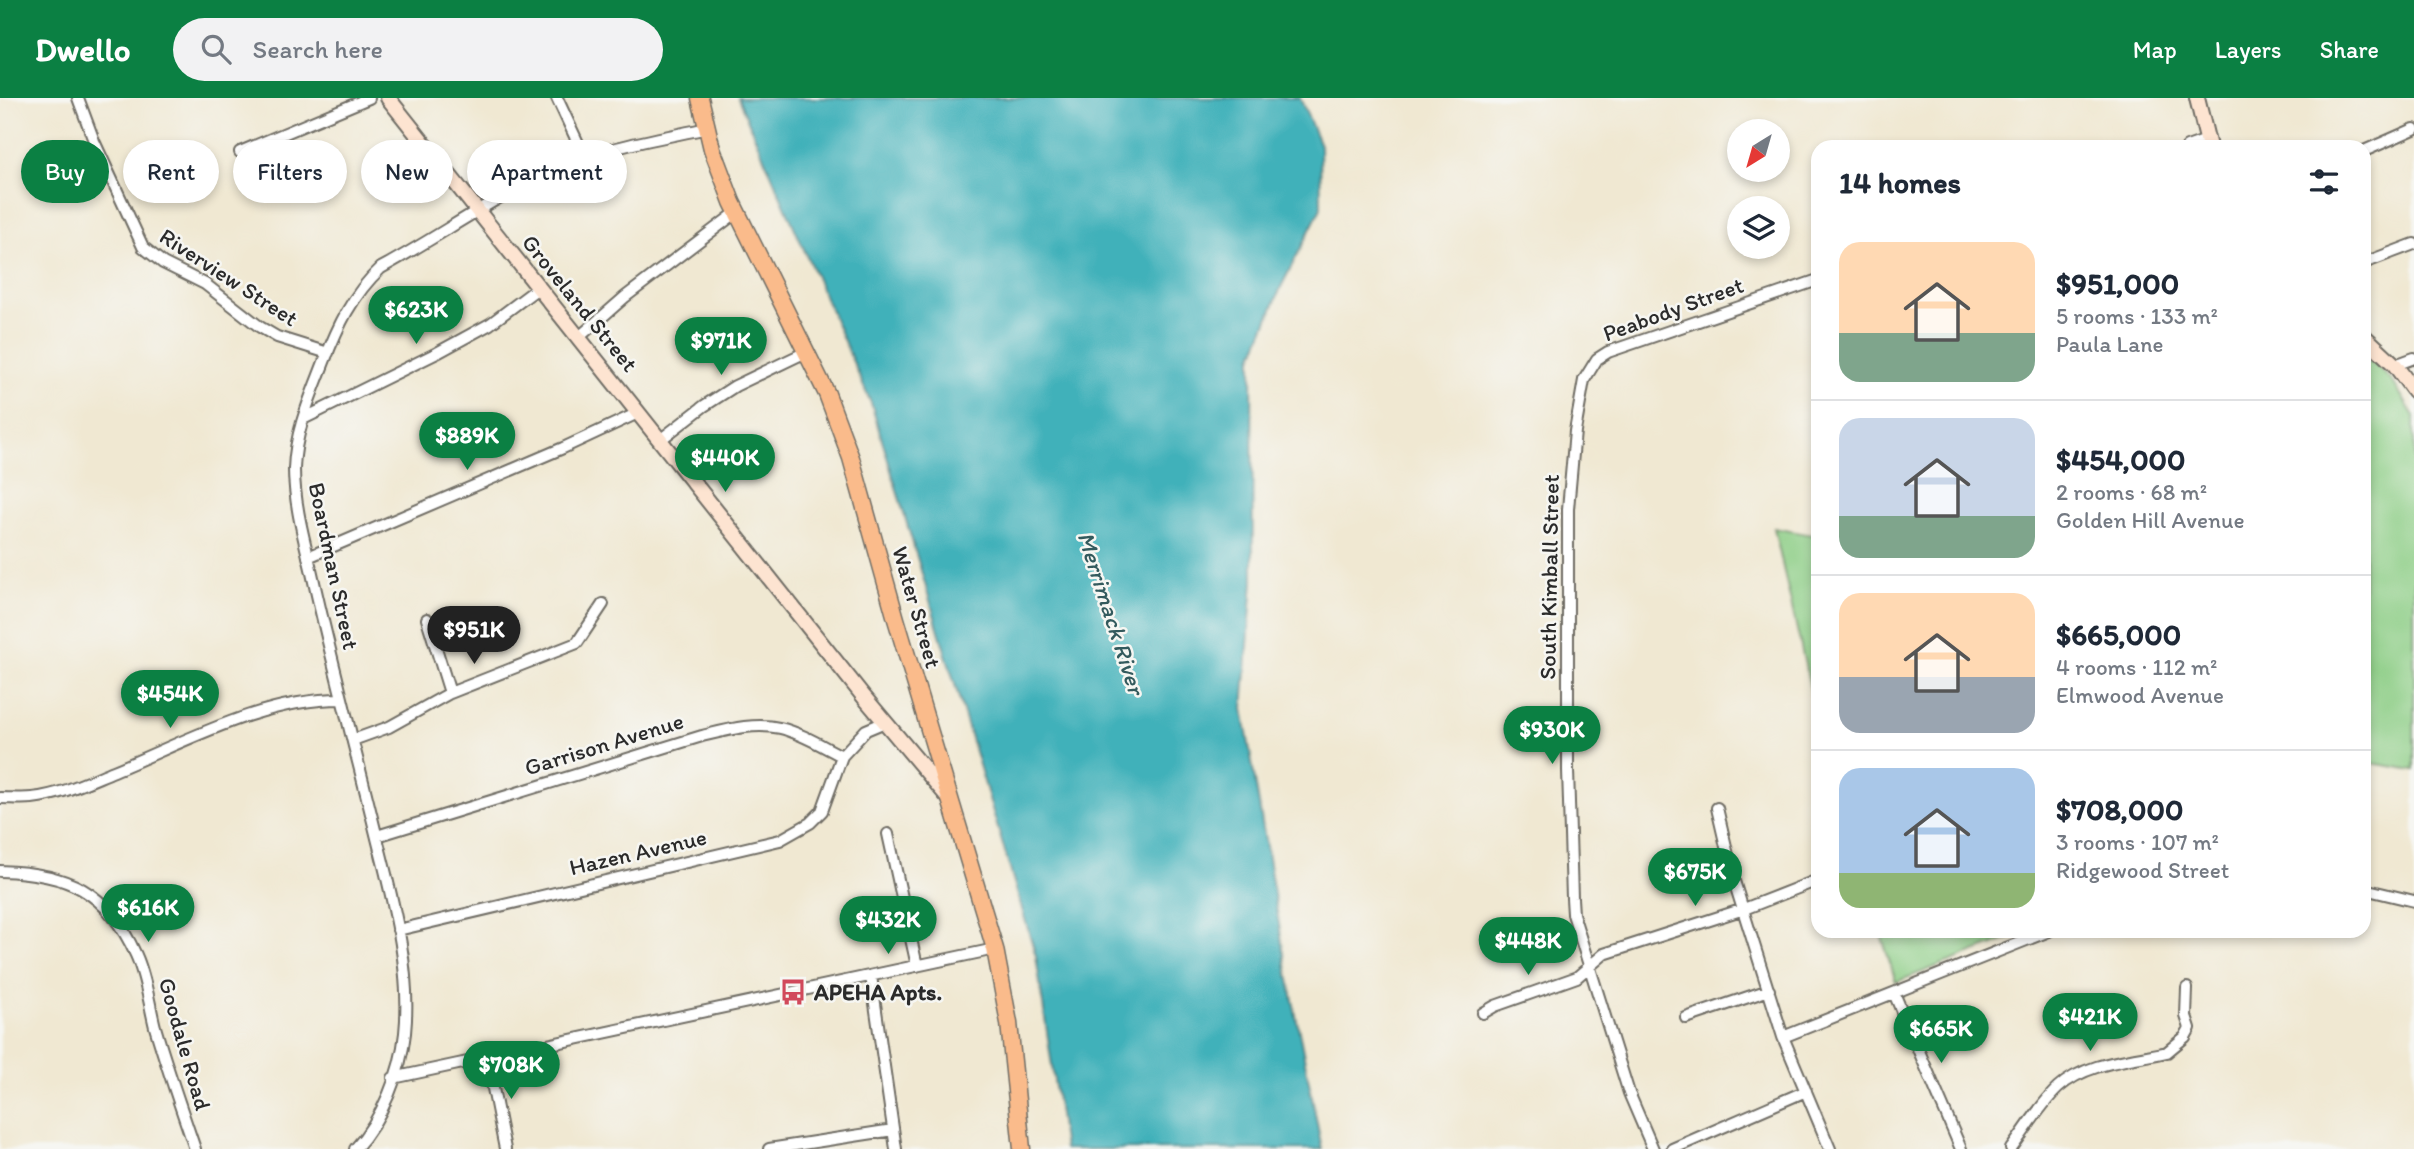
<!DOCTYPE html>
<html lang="en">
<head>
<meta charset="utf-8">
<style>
  body { margin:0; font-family:Itim,sans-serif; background:#f2f2f3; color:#1f2937; height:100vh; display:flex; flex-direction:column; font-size:26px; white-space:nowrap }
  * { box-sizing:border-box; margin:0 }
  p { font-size:23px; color:#747a83 }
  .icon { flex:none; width:38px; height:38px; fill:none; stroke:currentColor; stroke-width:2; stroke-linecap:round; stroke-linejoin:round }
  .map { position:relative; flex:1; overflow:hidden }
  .details { position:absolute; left:1811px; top:42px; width:560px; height:798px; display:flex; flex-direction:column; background:#fff; border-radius:21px; box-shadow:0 4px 10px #0003 }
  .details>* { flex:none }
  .hud { position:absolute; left:21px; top:42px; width:665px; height:63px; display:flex; gap:14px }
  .needle { width:46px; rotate:217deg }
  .controls { position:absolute; left:1727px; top:21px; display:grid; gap:14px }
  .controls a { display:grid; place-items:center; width:63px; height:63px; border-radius:50%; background:#fff; box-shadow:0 4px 10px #0003; font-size:35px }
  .price { position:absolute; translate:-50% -60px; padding:0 16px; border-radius:24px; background:#0b8043; color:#fff; font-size:23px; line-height:46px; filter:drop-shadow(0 2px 4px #0008) }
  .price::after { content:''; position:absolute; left:50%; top:42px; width:21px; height:16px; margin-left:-10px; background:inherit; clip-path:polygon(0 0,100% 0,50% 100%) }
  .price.selected { background:#222; color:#fff }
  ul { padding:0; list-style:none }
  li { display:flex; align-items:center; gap:21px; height:175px; padding:0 28px }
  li+li { border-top:2px solid #e0e1e3 }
  li span { display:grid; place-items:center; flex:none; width:196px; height:140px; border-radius:21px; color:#555 }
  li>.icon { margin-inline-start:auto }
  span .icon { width:84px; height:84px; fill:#fffc; stroke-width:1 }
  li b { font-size:30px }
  h2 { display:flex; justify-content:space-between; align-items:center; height:84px; padding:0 28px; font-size:30px }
  .tag { padding:0 24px; border-radius:32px; background:#fff; box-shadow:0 4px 10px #0003; font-size:24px; line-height:63px }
  .tag.selected { background:#0b8043; color:#fff }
  header { display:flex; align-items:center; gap:42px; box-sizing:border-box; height:98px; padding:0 35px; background:#0b8043; color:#fff }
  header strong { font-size:33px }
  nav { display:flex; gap:38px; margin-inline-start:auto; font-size:24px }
  .search { width:490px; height:63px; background:#f2f2f3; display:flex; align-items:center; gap:18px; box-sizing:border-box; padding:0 24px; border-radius:38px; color:#747a83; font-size:26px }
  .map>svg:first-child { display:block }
</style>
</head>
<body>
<header>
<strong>Dwello</strong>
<div class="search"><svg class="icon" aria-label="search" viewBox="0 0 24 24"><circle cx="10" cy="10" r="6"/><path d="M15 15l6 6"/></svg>Search here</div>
<nav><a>Map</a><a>Layers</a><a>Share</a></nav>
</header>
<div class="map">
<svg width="2414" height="1051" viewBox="0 0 2414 1051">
  <rect width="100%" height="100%" fill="#f6f6f2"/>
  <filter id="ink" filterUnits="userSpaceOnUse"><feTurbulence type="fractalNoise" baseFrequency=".0143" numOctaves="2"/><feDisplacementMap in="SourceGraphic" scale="14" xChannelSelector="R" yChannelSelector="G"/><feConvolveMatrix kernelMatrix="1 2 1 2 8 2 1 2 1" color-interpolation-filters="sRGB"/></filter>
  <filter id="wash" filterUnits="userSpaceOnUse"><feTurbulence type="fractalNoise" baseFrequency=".00686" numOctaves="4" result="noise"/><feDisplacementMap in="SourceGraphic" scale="28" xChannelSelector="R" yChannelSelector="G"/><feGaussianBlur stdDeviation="1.57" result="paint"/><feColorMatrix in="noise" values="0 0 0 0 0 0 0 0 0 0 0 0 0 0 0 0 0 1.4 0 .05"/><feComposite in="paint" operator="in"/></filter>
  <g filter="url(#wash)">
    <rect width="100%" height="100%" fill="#f0e8d2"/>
    <path fill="#8dce86" stroke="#5c7c58" stroke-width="2" d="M2371,262L2393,284L2414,318V672L2364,664V267Z
      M1774,430L1818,438V624Z
      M1880,833H2030L1896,884Z"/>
    <path fill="#41b1ba" stroke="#366e72" stroke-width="2" d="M738,0H1300L1320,47L1321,110L1281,189L1252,260L1253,483L1243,611L1284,856L1322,1051H1064L1036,858L871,305Z"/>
  </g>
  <g filter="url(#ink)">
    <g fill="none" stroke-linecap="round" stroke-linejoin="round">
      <g stroke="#706d65" stroke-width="14">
        <path id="minor" d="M78,0L94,43L143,149L163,165L205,186L260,229L277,239L328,255
          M557,0L585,60
          M2187,49L2207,42
          M2364,53L2414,31
          M240,54L369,0
          M2364,165L2414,146
          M578,240L625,199L737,114
          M2395,267L2414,260
          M303,321L437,255L490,226L538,190
          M660,342L704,308L735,288L806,254
          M308,459L563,350L638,315
          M427,521L450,595
          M353,642L389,629L450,595L577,545L603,506
          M0,700C11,700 22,701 32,700C61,697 87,684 114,673C187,643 261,601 342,601
          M1717,710L1734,783L1783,939L1830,1051
          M888,736L917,868
          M377,738L702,638C727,632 754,624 780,630C801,635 822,648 842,658
          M0,773C67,775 107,792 136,857C146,879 149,905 155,929C167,970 181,1010 195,1051
          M2364,791L2414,803
          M398,832L780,742L810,725L822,713L842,658L866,632L885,624
          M871,878L896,1051
          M1894,895L1961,1051
          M1483,915L1495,908L1577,879L1604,856L1744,811L1818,782
          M1686,920L1769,892
          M1783,939L2049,833
          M487,960L505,1051
          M393,980L995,851
          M355,1051C382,1022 401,974 405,935C412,868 391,797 375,732C354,646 331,561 312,475C304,441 294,405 294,371C295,333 311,298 324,264C338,228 352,197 381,170C440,138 496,97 558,70C605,49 657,41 707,30
          M769,1051L893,1032
          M1653,1051L1629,995L1573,816L1572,800L1568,672V411L1575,333L1584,282L1597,261L1608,254L1818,182
          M1672,1051L1806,993
          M2011,1051C2026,1031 2040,1007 2058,990C2086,964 2132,962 2167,954L2185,939L2190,930L2186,918L2187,890"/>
      </g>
      <g stroke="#706d65" stroke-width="18">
        <path id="secondary" d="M388,0L864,599L948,699
          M2197,0L2209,49
          M2364,238L2395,267L2414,293"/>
      </g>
      <g stroke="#706d65" stroke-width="19">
        <path id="primary" d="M700,0L712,51L732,104L827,296L851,360L896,521L995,851L1009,925L1022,1051"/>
      </g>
      <use href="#minor" stroke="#fff" stroke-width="10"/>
      <use href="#secondary" stroke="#fde4d1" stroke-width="14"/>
      <use href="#primary" stroke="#fabb8b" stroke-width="16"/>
    </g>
  </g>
  <defs>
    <g id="bus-bare" transform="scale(2.1)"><path d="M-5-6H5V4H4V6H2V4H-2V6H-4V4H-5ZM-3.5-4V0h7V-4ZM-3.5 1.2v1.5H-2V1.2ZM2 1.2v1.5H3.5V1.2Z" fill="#d1495b" stroke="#f6f6f2" stroke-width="2.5" paint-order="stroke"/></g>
  </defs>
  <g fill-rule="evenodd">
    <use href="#bus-bare" x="793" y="894"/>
  </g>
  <g text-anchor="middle" stroke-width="5" stroke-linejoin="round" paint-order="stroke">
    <g font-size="23" fill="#2b2b2b" stroke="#f6f6f2">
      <text transform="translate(229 179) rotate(33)" y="8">Riverview Street</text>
      <text transform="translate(580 205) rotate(51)" y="8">Groveland Street</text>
      <text transform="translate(1673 211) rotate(-20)" y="8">Peabody Street</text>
      <text transform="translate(334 468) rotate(78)" y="8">Boardman Street</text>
      <text transform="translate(1549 479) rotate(-89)" y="8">South Kimball Street</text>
      <text transform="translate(917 509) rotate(74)" y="8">Water Street</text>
      <text transform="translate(604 646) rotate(-17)" y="8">Garrison Avenue</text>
      <text transform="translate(638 754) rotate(-13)" y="8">Hazen Avenue</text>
      <text transform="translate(185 946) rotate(74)" y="8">Goodale Road</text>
    </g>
    <g font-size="23" font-weight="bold" fill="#2b2b2b" stroke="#f6f6f2" text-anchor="start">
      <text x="814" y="902">APEHA Apts.</text>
    </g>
    <g font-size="24" font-style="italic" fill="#335a5d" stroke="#f6f6f2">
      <text transform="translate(1111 515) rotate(72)" y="8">Merrimack River</text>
    </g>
  </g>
</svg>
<div class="controls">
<a><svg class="needle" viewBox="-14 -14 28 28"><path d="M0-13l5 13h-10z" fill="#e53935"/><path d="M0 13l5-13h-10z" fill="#747a83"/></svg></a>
<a><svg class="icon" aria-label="layers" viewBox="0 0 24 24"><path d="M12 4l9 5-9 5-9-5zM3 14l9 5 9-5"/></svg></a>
</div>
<b class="price" style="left:416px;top:248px">$623K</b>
<b class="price" style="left:721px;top:279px">$971K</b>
<b class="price" style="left:467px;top:374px">$889K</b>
<b class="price" style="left:725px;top:396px">$440K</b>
<b class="price selected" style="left:474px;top:568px">$951K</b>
<b class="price" style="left:170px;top:632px">$454K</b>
<b class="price" style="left:1552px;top:668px">$930K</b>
<b class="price" style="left:1695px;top:810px">$675K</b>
<b class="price" style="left:148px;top:846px">$616K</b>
<b class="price" style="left:888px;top:858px">$432K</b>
<b class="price" style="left:1528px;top:879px">$448K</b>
<b class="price" style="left:2090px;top:955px">$421K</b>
<b class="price" style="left:1941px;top:967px">$665K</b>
<b class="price" style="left:511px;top:1003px">$708K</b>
<div class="hud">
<a class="tag selected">Buy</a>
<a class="tag">Rent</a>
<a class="tag">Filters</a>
<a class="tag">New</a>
<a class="tag">Apartment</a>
</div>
<section class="details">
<h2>14 homes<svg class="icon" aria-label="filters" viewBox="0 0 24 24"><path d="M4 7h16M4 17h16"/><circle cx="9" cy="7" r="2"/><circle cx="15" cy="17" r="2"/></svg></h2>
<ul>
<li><span style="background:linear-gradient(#ffd9b3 65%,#7fa58c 0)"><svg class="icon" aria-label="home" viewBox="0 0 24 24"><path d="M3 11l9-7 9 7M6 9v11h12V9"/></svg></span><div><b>$951,000</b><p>5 rooms · 133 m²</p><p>Paula Lane</p></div></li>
<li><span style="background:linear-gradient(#c9d6e8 70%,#7fa58c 0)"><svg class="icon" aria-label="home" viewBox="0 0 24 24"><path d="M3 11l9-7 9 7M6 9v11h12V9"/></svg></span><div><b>$454,000</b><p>2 rooms · 68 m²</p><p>Golden Hill Avenue</p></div></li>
<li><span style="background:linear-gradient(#ffd9b3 60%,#9aa5b1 0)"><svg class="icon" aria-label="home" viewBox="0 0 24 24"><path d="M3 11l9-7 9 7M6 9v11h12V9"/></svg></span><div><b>$665,000</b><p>4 rooms · 112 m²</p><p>Elmwood Avenue</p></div></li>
<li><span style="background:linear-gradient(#a9c7e8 75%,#8fb573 0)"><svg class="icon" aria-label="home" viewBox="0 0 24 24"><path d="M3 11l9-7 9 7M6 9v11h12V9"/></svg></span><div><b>$708,000</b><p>3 rooms · 107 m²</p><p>Ridgewood Street</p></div></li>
</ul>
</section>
</div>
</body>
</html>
